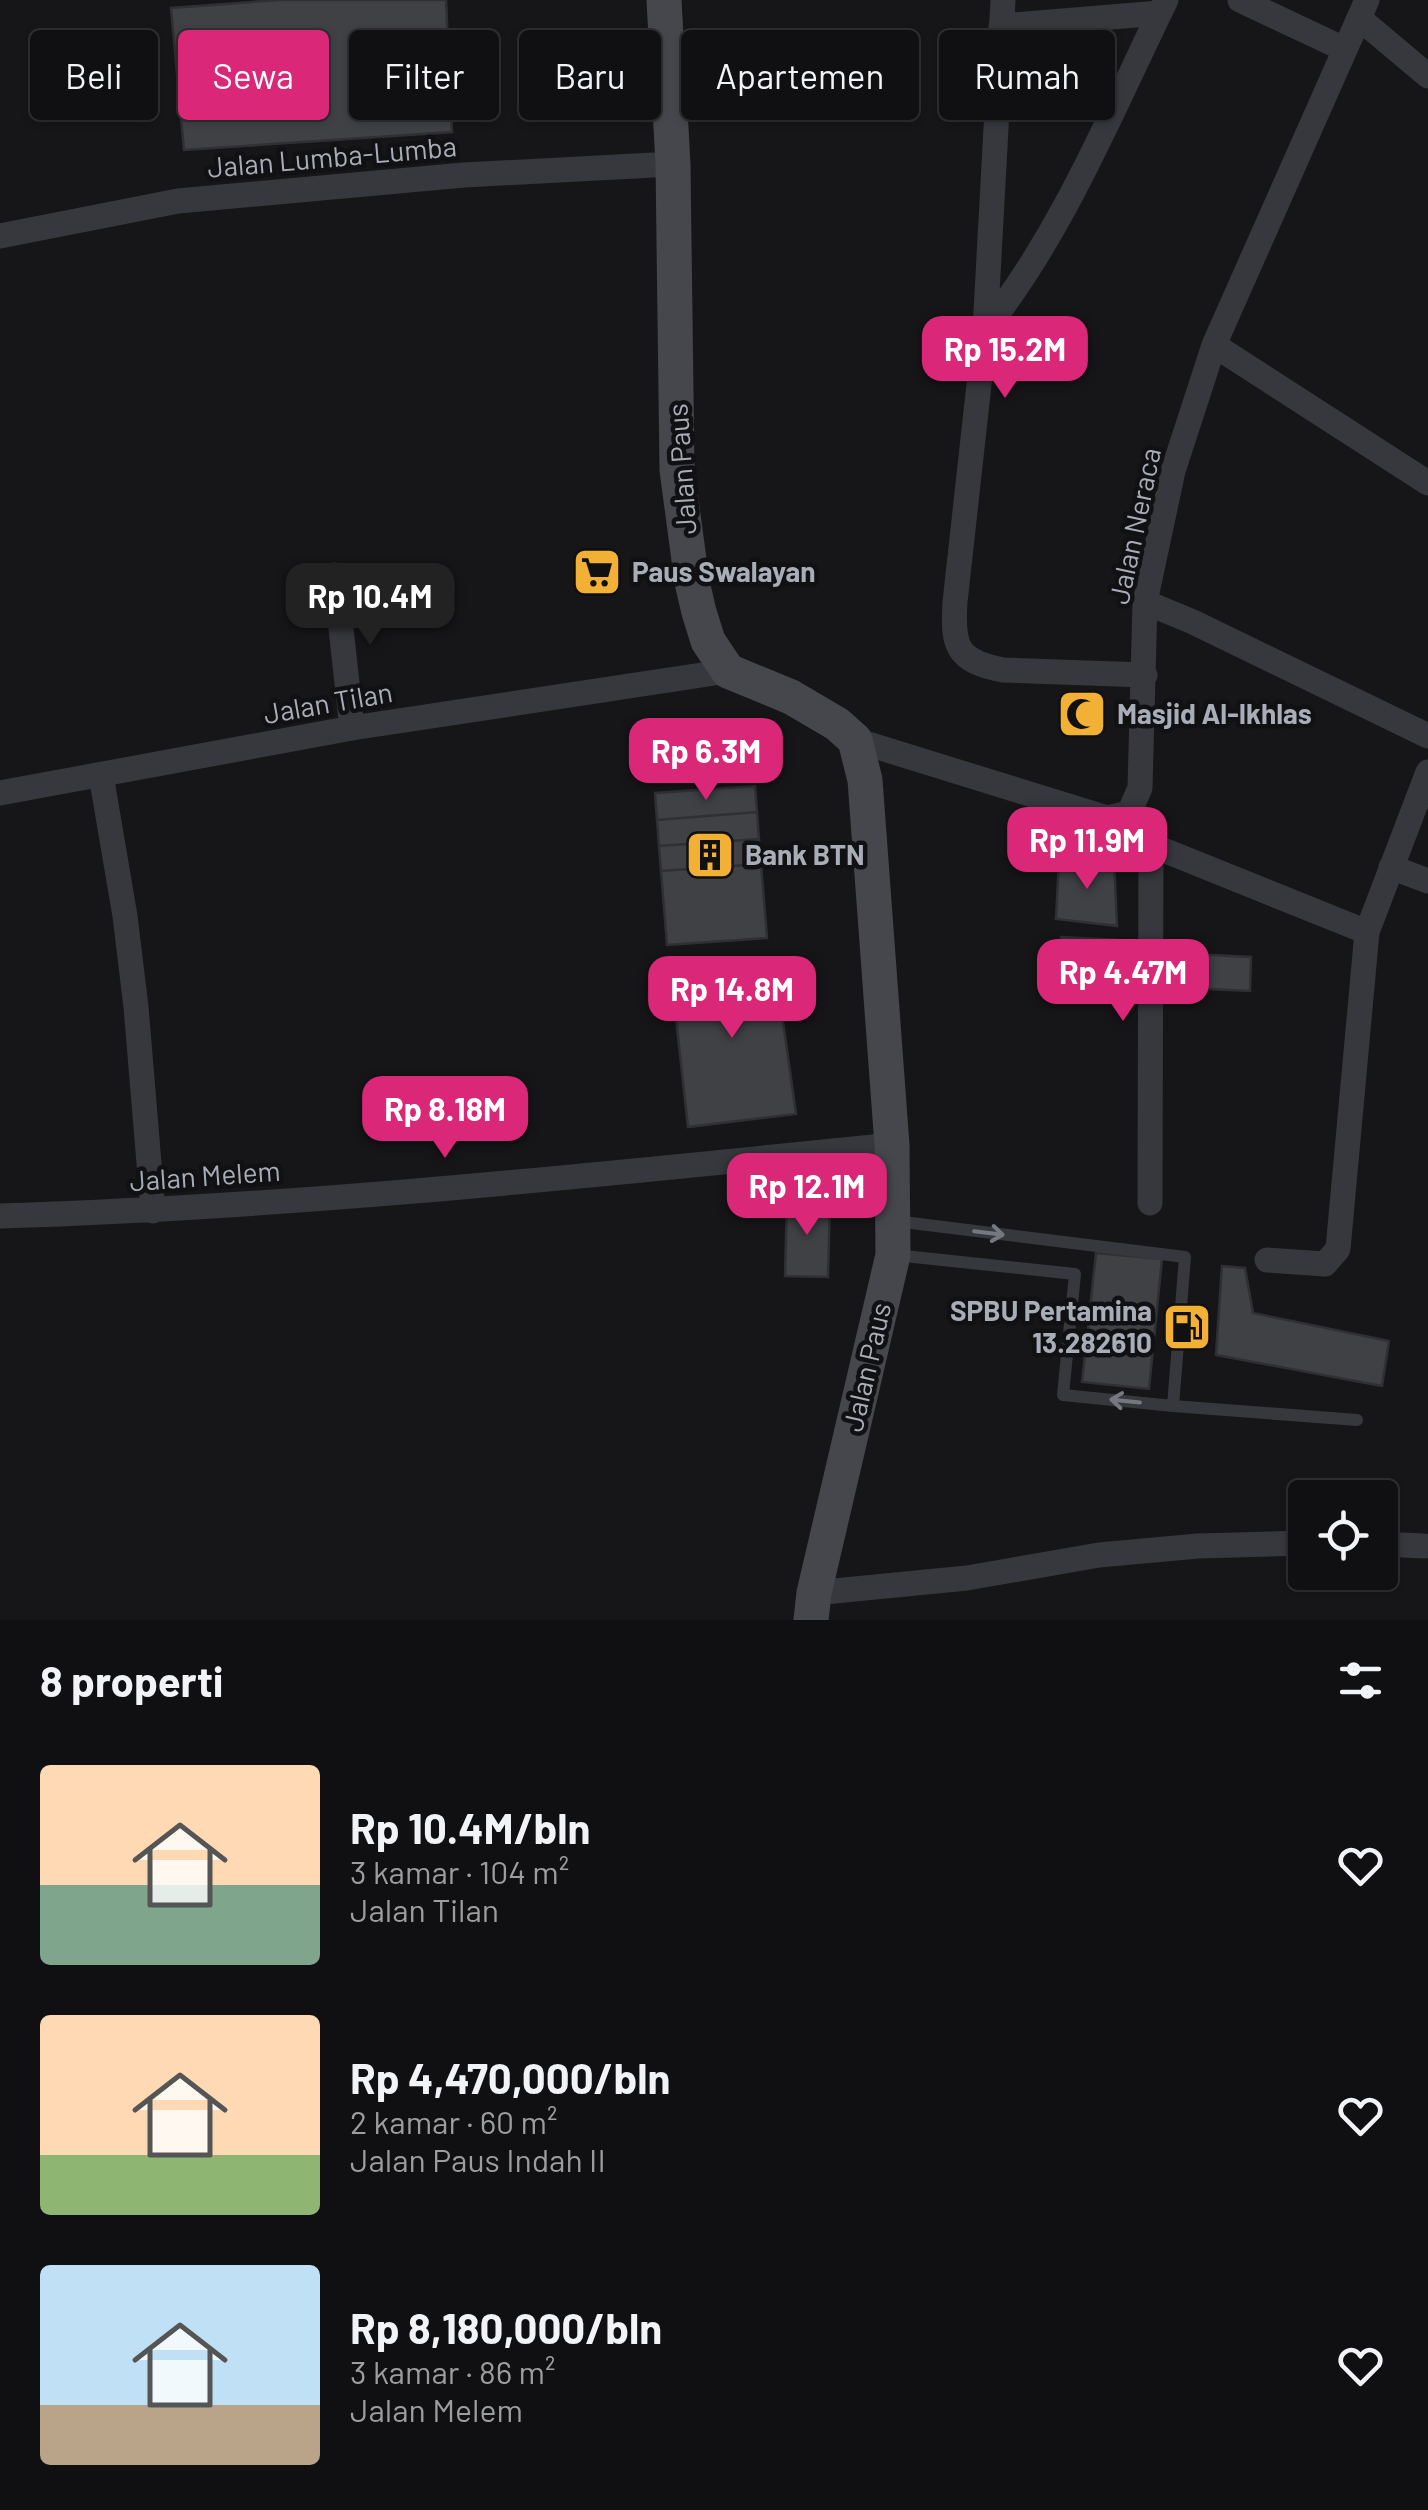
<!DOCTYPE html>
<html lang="id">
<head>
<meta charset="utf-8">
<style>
  body { margin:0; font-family:Barlow,sans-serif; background:#19191b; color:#f1f3f6; height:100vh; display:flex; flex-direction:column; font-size:38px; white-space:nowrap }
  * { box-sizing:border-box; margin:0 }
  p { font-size:32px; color:#9c9d9f }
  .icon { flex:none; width:55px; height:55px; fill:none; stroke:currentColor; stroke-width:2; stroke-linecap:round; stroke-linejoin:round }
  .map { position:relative; height:1620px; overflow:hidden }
  .side { display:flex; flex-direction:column; background:#101012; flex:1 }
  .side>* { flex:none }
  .hud { position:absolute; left:30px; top:30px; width:1370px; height:90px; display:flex; gap:20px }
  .buttons { position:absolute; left:1288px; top:1480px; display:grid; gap:20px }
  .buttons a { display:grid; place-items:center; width:110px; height:110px; border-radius:10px; background:#101012; box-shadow:0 2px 8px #0004,0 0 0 2px #303032; font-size:50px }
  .price { position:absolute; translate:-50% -85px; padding:0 22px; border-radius:20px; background:#db2777; color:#fff; font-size:32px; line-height:65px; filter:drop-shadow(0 2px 5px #0008) }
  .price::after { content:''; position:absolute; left:50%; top:60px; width:30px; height:22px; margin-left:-15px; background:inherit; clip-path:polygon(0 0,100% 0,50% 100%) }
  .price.active { background:#222; color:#fff }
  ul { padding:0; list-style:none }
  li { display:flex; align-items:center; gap:30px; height:250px; padding:0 40px }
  li span { display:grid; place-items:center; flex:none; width:280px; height:200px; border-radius:10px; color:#555 }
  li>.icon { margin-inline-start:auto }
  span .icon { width:120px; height:120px; fill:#fffc; stroke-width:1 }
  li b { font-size:42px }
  h2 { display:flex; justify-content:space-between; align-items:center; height:120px; padding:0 40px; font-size:42px }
  .tag { padding:0 35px; border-radius:10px; background:#101012; box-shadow:0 2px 8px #0004,0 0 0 2px #303032; font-size:35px; line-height:90px }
  .tag.active { background:#db2777; color:#fff }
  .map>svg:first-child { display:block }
</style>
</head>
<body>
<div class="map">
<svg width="1428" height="1620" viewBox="0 0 1428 1620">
  <rect width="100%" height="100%" fill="#161618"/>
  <path fill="#404145" stroke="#303034" stroke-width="2.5" d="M278,0H446L452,132L184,150L171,8Z
    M755,786L757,812L657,820L655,793Z
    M757,812L759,839L659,846L657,820Z
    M759,839L761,864L661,871L659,846Z
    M1059,860H1114L1117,926L1056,919Z
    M761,864L767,938L667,945L661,871Z
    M1061,937L1118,940V988L1063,987Z
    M1190,954L1251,957L1250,991L1188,988Z
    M774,958L796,1114L688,1127L670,964Z
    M787,1199L830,1201L828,1277L785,1276Z
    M1096,1253L1162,1259L1149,1389L1082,1382Z
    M1222,1266L1245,1268L1253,1313L1389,1341L1382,1386L1216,1355Z"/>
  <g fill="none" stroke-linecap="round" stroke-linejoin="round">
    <path stroke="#37383d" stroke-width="12" d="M895,1255L1075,1274L1063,1395L1173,1406L1185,1257L895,1221
      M1173,1406L1357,1420"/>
    <path stroke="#37383d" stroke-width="25" d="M1003,0L985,330L955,602C952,647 957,661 1003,670L1145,675
      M1240,0L1344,49
      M1359,18L1428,76
      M1001,26L1160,13
      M0,236L178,201L464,175L673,164
      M985,330C1064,230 1110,114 1166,0
      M1214,345L1428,483
      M335,575L352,728
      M1145,602L1193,622L1428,736
      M855,740L1107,818L1129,813L1140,788L1145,602L1173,471L1214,345L1367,0
      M101,775L125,916L136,1007L153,1211
      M0,793L352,728L728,671
      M1144,835L1151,845L1367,932
      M1391,867L1428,881
      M1150,1203L1151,845
      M0,1216C298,1207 595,1175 892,1145
      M1267,1260L1325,1264L1338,1249L1367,932L1428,772
      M1380,1544L1424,1546
      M814,1593L967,1578L1099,1555L1198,1546L1305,1543"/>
    <path stroke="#45474d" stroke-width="35" d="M664,0L673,164L677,470L692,582L699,612L708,641L728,671L791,697L837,724L855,740L865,780L892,1145L893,1255L814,1593L811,1620"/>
  </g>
  <defs><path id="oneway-shaft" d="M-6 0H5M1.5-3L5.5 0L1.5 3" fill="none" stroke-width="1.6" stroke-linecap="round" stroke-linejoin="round" transform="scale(2.5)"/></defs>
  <g stroke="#757881">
    <use href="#oneway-shaft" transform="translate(989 1233) rotate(7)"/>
    <use href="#oneway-shaft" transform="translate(1125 1401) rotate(-174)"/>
  </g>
  <defs>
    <g id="supermarket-square" transform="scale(2.5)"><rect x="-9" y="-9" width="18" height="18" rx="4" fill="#f2b134" stroke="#111113"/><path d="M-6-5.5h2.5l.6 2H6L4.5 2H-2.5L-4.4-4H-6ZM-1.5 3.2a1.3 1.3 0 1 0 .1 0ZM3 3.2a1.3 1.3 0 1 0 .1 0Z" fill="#111"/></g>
    <g id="mosque-square" transform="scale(2.5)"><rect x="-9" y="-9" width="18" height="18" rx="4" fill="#f2b134" stroke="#111113"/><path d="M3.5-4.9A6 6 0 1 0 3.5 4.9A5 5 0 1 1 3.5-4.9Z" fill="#111"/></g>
    <g id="building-square" transform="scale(2.5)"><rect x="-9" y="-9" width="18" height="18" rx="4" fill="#f2b134" stroke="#111113"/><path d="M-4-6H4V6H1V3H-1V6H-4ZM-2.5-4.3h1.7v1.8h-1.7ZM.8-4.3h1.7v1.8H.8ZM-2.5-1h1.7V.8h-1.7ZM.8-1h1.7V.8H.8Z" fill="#111"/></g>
    <g id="fuel-square" transform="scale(2.5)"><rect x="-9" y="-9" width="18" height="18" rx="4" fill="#f2b134" stroke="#111113"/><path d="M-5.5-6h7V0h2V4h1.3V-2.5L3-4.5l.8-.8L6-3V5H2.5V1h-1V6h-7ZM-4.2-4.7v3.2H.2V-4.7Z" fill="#111"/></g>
  </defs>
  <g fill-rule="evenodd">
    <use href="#supermarket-square" x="597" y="572"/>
    <use href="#mosque-square" x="1082" y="714"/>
    <use href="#building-square" x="710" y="855"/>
    <use href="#fuel-square" x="1187" y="1327"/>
  </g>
  <g text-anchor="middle" stroke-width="9" stroke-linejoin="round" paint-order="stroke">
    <g font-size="28" fill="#a8adb8" stroke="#111113">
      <text transform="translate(332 157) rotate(-5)" y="10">Jalan Lumba-Lumba</text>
      <text transform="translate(682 469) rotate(-94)" y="10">Jalan Paus</text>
      <text transform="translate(1135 526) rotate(-78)" y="10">Jalan Neraca</text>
      <text transform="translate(328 703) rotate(-10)" y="10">Jalan Tilan</text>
      <text transform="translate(205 1176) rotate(-4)" y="10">Jalan Melem</text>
      <text transform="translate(867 1367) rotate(-77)" y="10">Jalan Paus</text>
    </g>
    <g font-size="28" font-weight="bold" fill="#a8adb8" stroke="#111113" text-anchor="start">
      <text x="632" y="582">Paus Swalayan</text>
      <text x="1117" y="724">Masjid Al-Ikhlas</text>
      <text x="745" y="865">Bank BTN</text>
      <text x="1152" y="1321" text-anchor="end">SPBU Pertamina<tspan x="1152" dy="32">13.282610</tspan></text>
    </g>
  </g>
</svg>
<div class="buttons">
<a><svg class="icon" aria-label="locate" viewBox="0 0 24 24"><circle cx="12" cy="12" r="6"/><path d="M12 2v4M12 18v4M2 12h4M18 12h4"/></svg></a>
</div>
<b class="price" style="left:1005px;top:401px">Rp 15.2M</b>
<b class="price active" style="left:370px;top:648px">Rp 10.4M</b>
<b class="price" style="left:706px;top:803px">Rp 6.3M</b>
<b class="price" style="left:1087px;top:892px">Rp 11.9M</b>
<b class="price" style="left:1123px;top:1024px">Rp 4.47M</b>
<b class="price" style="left:732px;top:1041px">Rp 14.8M</b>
<b class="price" style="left:445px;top:1161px">Rp 8.18M</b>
<b class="price" style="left:807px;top:1238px">Rp 12.1M</b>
<div class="hud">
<a class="tag">Beli</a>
<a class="tag active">Sewa</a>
<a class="tag">Filter</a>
<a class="tag">Baru</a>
<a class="tag">Apartemen</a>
<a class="tag">Rumah</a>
</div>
</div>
<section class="side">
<h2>8 properti<svg class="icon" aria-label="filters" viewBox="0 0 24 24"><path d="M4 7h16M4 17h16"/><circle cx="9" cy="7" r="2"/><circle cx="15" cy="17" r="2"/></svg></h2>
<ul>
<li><span style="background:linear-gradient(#ffd9b3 60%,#7fa58c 0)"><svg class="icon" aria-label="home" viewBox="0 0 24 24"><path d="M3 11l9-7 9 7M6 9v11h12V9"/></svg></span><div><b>Rp 10.4M/bln</b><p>3 kamar · 104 m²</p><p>Jalan Tilan</p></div><svg class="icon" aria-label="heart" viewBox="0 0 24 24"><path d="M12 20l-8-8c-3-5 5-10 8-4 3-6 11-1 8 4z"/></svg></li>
<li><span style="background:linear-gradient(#ffd9b3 70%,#8fb573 0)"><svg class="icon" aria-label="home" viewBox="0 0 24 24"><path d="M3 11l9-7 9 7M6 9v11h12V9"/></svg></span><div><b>Rp 4,470,000/bln</b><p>2 kamar · 60 m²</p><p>Jalan Paus Indah II</p></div><svg class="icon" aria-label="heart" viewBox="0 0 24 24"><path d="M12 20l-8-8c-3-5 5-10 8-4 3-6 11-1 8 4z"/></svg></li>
<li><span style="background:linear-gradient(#bfe0f5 70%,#b9a48a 0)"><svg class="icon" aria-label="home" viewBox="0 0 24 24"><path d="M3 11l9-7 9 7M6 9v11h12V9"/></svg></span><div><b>Rp 8,180,000/bln</b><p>3 kamar · 86 m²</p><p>Jalan Melem</p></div><svg class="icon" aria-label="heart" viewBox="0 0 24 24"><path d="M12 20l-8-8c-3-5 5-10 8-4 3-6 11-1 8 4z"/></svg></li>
</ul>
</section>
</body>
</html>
